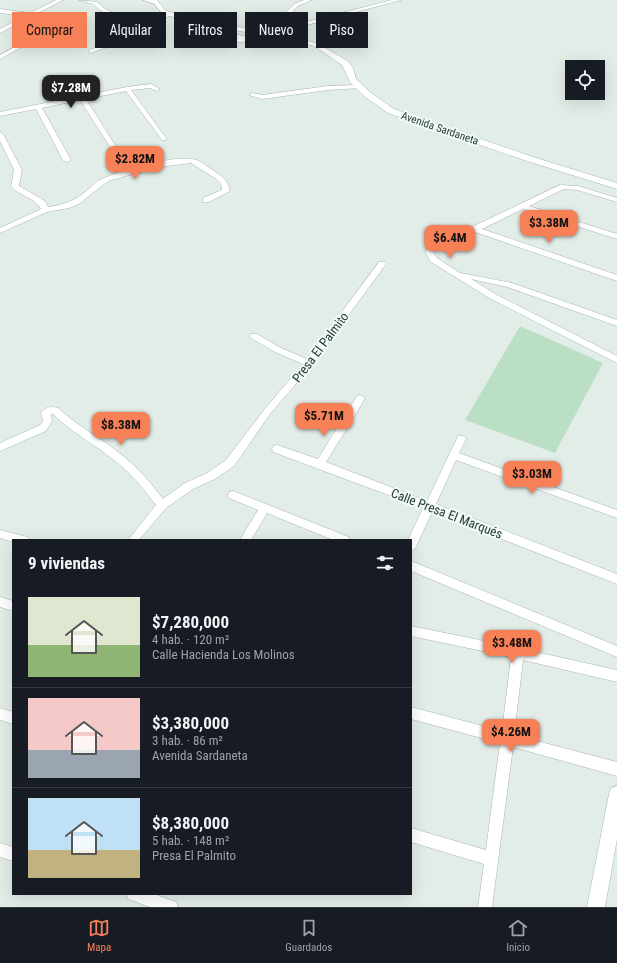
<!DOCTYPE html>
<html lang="es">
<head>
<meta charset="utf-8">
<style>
  body { margin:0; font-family:"Roboto Condensed",sans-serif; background:#242831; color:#f1f3f6; height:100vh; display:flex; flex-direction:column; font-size:15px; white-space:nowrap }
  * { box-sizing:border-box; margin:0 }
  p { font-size:13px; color:#9ea1a6 }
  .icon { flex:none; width:22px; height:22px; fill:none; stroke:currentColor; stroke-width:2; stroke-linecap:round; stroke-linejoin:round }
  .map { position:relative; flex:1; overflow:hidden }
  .details { position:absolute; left:12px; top:539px; width:400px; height:356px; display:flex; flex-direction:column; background:#171b24; border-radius:0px; box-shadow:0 4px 16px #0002 }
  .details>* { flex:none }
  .hud { position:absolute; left:12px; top:12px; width:400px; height:36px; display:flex; gap:8px }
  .fabs { position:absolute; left:565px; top:60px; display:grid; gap:8px }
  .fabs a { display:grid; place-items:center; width:40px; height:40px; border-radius:0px; background:#171b24; box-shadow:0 4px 16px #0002; font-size:20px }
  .price { position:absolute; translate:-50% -34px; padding:0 9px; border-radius:8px; background:#f78057; color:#111; font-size:13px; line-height:26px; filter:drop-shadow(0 1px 2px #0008) }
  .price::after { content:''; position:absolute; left:50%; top:24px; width:12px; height:9px; margin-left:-6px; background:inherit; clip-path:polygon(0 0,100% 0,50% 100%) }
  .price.active { background:#222; color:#fff }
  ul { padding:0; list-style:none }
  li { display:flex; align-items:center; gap:12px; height:100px; padding:0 16px }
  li+li { border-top:1px solid #363941 }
  li span { display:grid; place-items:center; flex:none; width:112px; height:80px; border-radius:0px; color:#555 }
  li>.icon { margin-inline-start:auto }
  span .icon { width:48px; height:48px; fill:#fffc; stroke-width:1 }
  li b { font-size:17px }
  h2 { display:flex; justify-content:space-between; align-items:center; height:48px; padding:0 16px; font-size:17px }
  .tag { padding:0 14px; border-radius:0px; background:#171b24; box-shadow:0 4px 16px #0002; font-size:14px; line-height:36px }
  .tag.active { background:#f78057; color:#111 }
  .dock { display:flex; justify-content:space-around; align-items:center; height:56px; border-top:1px solid #363941; background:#171b24; font-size:11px; color:#9ea1a6 }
  .dock a { display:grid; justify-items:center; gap:2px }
  .dock .active { color:#f78057 }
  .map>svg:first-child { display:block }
</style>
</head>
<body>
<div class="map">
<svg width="617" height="907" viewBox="0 0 617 907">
  <rect width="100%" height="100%" fill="#e3ede8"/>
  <path fill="#bbdfc5" d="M520,326L603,363L555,453L465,420Z"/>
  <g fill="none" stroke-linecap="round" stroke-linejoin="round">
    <g stroke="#a5b5af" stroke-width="1">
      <path id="street" d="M56,0H63L0,33V29L25,16L0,13V9L30,13Z
        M79,0L97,2L104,8L139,27C145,23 166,11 172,15L151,24L124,41L91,53L89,52V50L120,39L135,29L100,10L93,4Z
        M143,0H153L158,2L155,4Z
        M304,0H312L298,6L293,11L295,19L302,23L392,0H401L303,26L289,39L225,43L210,38L211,34L221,31L251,38L287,35L298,25L291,21L287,11L294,4ZM221,35L239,38L225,39L216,37Z
        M62,21L67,22L0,59V55Z
        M151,84L160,89L157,91L150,88L131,90L166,138V140H162L126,91L86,99L118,150L115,152L112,150L80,100L42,108L71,160L67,162L63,160L36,109L0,116V112L127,87Z
        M359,85L361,86V88L328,90L262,99L249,95L252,93L262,95L328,86Z
        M0,132L3,134L22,170L19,186L45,201L48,207C61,205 73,202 84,193C89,189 94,183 100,180C120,170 170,156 192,159C200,160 205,165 211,169C220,175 228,179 230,191L209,202H203V198L222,190L221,184L215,178L191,163L159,167L111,180L104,184L79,204L69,208L47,212L0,233V228L41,209C36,198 19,196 11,186L14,170L0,141Z
        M560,185L578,186L617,198V202L577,190L564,189L529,206L617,234V239L523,209L482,229L617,275V281L475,232L436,249L433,252L437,258L460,273L512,283L617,320V326L507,287L471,279L497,295L617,356V363L491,299L431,262L425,252L430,245L472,227Z
        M379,262H385L386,264L312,365L270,414L234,466L215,479L193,489L166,508L139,540H128L156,505C144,489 130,472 114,460C94,444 71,432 53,414H51L52,421L46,431L0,451V443L40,425L43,421L41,413C45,407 52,406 58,408C78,427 102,438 123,456C138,468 151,483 163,499L185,483L207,473L226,460L264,410L303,364L275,352L251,338L250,336L251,334H257L281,348L307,359Z
        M360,395L365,398L350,424L349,425L326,462L427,501L458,436H464L466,439L459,453L617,510V518L456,460L436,504L617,574V584L432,512L415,549L411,551V540H408L423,508L273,452L272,449L273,446L277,445L318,459L340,423L309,409L307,407L309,405H315L344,417L357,396Z
        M233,491L349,537L350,540H333L267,513L251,540H240L258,510L229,498L228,495L229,492Z
        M0,530L28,537L29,540H13V542L0,538Z
        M411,561L617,646V657L411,571Z
        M0,597L13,601V611L0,607Z
        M411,626L518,648L617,670V682L523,660L514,735L617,762V776L513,747L492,907H478L484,864L411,842V828L486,850L500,743L411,719V707L502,731L511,657L411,636Z
        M0,708L13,712V724L0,720Z
        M0,843L13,847V861L0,857Z
        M126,894H154L176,902L178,907H150L128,899Z"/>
    </g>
    <g stroke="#a0b9b1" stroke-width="1">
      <path id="secondary" d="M151,0H157L165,10L189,19L289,35L318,44L348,61L353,68L356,79L370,92L394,109L533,157L617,183V189L527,161L388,113L364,96L350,82L342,65L314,46L288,39L185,22L161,12Z
        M617,786V839L605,907H587L609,794L611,788Z"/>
    </g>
    <use href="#street" fill="#fff" fill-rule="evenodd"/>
    <use href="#secondary" fill="#fff" fill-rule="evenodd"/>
  </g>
  <g text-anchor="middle" stroke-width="4" stroke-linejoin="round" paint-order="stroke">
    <g font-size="11" fill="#223f37" stroke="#f3f9f6">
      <text transform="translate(440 128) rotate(19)" y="4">Avenida Sardaneta</text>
    </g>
    <g font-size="13" fill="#223f37" stroke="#f3f9f6">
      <text transform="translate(320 347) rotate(-53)" y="5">Presa El Palmito</text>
      <text transform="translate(447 513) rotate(21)" y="5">Calle Presa El Marqués</text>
    </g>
  </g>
</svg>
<div class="fabs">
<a><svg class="icon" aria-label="locate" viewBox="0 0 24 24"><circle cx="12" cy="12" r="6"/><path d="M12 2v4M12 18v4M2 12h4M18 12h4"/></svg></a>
</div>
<b class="price active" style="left:71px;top:109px">$7.28M</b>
<b class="price" style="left:135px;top:180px">$2.82M</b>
<b class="price" style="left:549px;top:244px">$3.38M</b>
<b class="price" style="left:450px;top:259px">$6.4M</b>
<b class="price" style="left:324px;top:437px">$5.71M</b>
<b class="price" style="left:121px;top:446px">$8.38M</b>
<b class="price" style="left:532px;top:495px">$3.03M</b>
<b class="price" style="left:512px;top:664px">$3.48M</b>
<b class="price" style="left:511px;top:753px">$4.26M</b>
<div class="hud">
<a class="tag active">Comprar</a>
<a class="tag">Alquilar</a>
<a class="tag">Filtros</a>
<a class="tag">Nuevo</a>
<a class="tag">Piso</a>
</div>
<section class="details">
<h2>9 viviendas<svg class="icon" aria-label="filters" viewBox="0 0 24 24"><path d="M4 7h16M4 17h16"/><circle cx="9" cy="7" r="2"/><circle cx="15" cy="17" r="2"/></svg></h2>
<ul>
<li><span style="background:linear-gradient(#dfe7d0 60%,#8fb573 0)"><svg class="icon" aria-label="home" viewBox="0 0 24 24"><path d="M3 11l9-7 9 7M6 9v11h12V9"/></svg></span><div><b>$7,280,000</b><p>4 hab. · 120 m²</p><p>Calle Hacienda Los Molinos</p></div></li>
<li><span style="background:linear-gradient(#f6c9c9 65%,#9aa5b1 0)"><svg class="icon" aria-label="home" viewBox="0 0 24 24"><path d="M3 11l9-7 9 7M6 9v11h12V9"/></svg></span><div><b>$3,380,000</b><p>3 hab. · 86 m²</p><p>Avenida Sardaneta</p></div></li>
<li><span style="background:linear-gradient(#bfe0f5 65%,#c2b280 0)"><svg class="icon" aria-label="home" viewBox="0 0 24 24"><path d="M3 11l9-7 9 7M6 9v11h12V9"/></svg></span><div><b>$8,380,000</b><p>5 hab. · 148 m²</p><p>Presa El Palmito</p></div></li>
</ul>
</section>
</div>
<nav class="dock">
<a class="active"><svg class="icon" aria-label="map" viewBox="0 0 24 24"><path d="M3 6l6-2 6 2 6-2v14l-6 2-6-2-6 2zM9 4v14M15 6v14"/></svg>Mapa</a>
<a><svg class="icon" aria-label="saved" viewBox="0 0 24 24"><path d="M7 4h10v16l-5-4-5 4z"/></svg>Guardados</a>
<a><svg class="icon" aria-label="home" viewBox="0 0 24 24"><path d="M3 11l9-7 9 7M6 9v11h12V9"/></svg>Inicio</a>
</nav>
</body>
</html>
